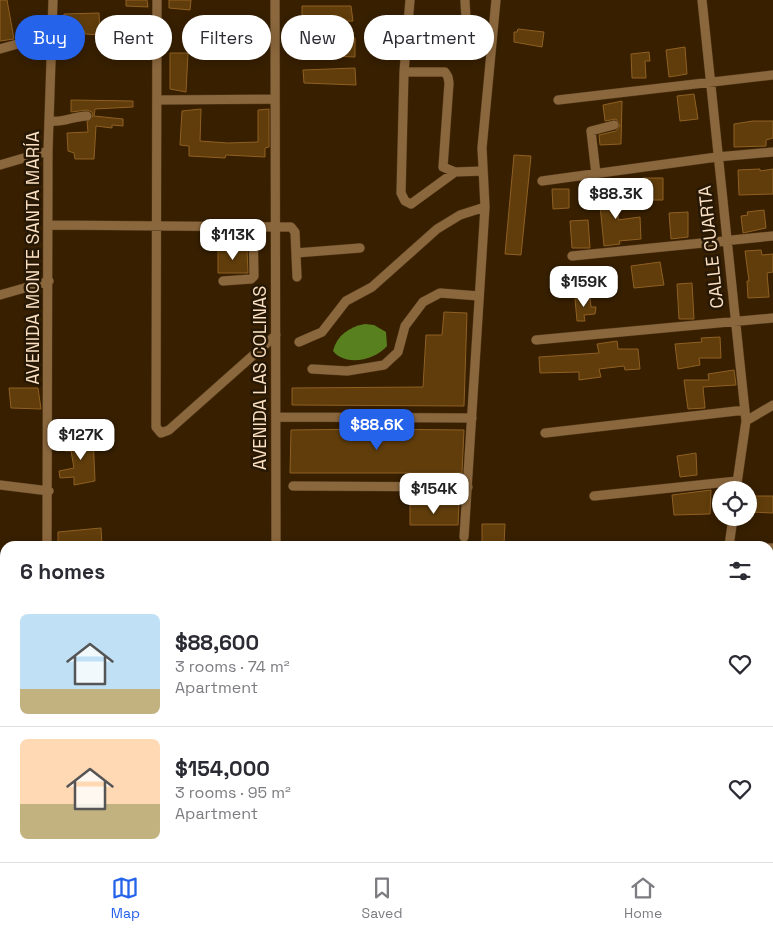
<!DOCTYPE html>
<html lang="en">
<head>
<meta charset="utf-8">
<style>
  body { margin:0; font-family:"Space Grotesk",sans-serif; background:#f7f7f7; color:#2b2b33; height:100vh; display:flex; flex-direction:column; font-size:19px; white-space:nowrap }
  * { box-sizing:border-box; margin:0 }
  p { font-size:16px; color:#7c7c81 }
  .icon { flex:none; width:28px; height:28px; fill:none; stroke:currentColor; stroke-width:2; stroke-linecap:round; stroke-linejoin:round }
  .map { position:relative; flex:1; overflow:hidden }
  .details { position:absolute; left:0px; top:541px; width:774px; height:321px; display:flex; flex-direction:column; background:#fff; border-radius:15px 15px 0 0; box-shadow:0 2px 8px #0003 }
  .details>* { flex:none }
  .hud { position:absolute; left:15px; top:15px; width:500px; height:45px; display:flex; gap:10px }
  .tools { position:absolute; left:712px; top:481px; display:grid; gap:10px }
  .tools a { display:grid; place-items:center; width:45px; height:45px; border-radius:50%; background:#fff; box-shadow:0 2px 8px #0003; font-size:25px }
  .price { position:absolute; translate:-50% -42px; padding:0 11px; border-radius:10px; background:#fff; color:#222; font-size:16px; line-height:32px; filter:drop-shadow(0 1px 2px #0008) }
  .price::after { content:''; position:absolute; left:50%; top:30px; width:15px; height:11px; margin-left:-8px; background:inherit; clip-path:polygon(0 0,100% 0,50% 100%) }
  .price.current { background:#2563eb; color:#fff }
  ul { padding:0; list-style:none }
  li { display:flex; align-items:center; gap:15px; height:125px; padding:0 20px }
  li+li { border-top:1px solid #e1e1e2 }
  li span { display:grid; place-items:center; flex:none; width:140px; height:100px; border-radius:8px; color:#555 }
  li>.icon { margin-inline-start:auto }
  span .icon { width:60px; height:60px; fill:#fffc; stroke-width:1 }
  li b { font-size:21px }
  h2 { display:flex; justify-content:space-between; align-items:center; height:60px; padding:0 20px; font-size:21px }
  .pill { padding:0 18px; border-radius:22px; background:#fff; box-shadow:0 2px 8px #0003; font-size:18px; line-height:45px }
  .pill.current { background:#2563eb; color:#fff }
  .tab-bar { display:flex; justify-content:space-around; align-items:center; height:70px; border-top:1px solid #e1e1e2; background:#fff; font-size:14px; color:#7c7c81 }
  .tab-bar a { display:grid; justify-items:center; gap:2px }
  .tab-bar .current { color:#2563eb }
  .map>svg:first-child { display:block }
</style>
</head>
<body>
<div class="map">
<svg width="773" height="862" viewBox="0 0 773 862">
  <rect width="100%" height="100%" fill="#371f00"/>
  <path fill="#58801e" d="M365,324L374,325L386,332L387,346C375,360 346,367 333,351C337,335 349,327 365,324Z"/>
  <path fill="#603d0b" stroke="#8f6022" d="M0,0H7L14,39L0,41Z
    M126,0H147L148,7L126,6Z
    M169,0H191L190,10L169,8Z
    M302,6H351L353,21L302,22Z
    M99,13L100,35L85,34L84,30H77L76,23H64V14Z
    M518,29L544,32L542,47L514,42V32H517Z
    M355,38V57L302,55L303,39Z
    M685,47L687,74L669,77L666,50Z
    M649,52L650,61H645L646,78H632L631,54Z
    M170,53H188L186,92L170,89Z
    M355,68L356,85L304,83L303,70Z
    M694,94L698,119L680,121L677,96Z
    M71,100L133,101V107L95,109L94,116L123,119V126L112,125V128L96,126L94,159H75L74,153L68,151L67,133L88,132L87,122L93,116L92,112L87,110L71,112Z
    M622,101L621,144L600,145L599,135L616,131L620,126L616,119L605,121L603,105Z
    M201,109L200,141L228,143L258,142V110L269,109V147L265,148V157L226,155L225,158L189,156V146L180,145L182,111Z
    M753,121H773V138L766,140V146L734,147V124Z
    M514,155L531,156L521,255L505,254Z
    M760,169V171L773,169V194L739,195L738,170Z
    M643,178H663V200H645Z
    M612,183L613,213H618V220L640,217L641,239L619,241L620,244L604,246L598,185Z
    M552,189H569V208L553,209Z
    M764,210L766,228L743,233L741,216L748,215L747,212Z
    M688,212V237L671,239L669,213Z
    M588,220L590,248H572L570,221Z
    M218,249H247L248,273H218Z
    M761,250L762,255L773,254V272L767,273L769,297L748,298L747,281H749L745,251Z
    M660,262L664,285L634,288L631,266Z
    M692,283L694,319H679L677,284Z
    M590,297L591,307H596L595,314L584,315L585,321H577L575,299Z
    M444,312L467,313L464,406L292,405V388L423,387L426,335H442Z
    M720,337L721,358H699L700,365L678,369L675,344L702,342L701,338Z
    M617,341L618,349H638L640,369L625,370L624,366L599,369L601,377L579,380V372L540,373L539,357L599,353L597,344Z
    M734,370L736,385L703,387L705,408L688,409L684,380H709L708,374Z
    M9,388H38L41,409L11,408Z
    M368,429L464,430L462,473H290L291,430Z
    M93,436L95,481L74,485V477L60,478L59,471L74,468L71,451H65L64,441Z
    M696,453L697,475L680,477L677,456Z
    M711,490L710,514L674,515L672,495Z
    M750,496H773V513L751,512Z
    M410,505H459L458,525H410Z
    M482,524H505L504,545L482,544Z
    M101,528L102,546H58V532Z"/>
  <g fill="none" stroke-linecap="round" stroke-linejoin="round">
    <g stroke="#533a1b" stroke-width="10">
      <path id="minor" d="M157,0L156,427L161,433L169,430L276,335
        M275,0L276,546
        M410,0L404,72L401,193L405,201L411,204L455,172
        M702,0L746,421L736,490
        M406,44C423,45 456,54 464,35C468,26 465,10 465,0
        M0,49L53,34
        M404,72H445L448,77L449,83L443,167L455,172L483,171
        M157,100L275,99
        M558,100L773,75
        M50,121C64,123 73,116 87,116
        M0,165L48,151
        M596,174L591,131L614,125
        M542,181L717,157L773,152
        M48,225L291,227L295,232L297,277
        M296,253L360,248
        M572,256L773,236
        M223,281L251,279L254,276L253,228
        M0,295L49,281
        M536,340L773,318
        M299,342L322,332L346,301L372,287L437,229L460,215L485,207
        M312,369L347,371L384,365L398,352L405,326L423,302L440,293L479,296
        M277,417L472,418
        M746,421L773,405
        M545,433L745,410
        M0,485L49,491
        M293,486L468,487
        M594,496L737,481
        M464,537L485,207L482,148L496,0
        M47,546L48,151L53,0
        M710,546H749
        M729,546L733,518
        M769,548H773
        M0,623L5,616
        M769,653L773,659
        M94,858L106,862
        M269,862L273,858
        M484,862L485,858"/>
    </g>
    <path stroke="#72593b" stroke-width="2" stroke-dasharray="2.5 4" stroke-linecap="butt" d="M0,794L5,797
      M0,805L5,801"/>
    <use href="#minor" stroke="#8b673d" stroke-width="9"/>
  </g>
  <g text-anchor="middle" stroke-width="5" stroke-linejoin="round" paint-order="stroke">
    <g font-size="18" fill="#fce1c4" stroke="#271805">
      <text transform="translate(711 247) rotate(-96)" y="6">CALLE CUARTA</text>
      <text transform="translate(33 258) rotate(-90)" y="6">AVENIDA MONTE SANTA MARÍA</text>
      <text transform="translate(260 378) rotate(-90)" y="6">AVENIDA LAS COLINAS</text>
    </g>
  </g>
</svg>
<div class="tools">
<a><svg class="icon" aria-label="locate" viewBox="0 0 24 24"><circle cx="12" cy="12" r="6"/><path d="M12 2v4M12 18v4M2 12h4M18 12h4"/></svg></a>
</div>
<b class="price" style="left:616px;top:220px">$88.3K</b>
<b class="price" style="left:233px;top:261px">$113K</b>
<b class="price" style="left:584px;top:308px">$159K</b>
<b class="price current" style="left:377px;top:451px">$88.6K</b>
<b class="price" style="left:81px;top:461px">$127K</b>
<b class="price" style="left:434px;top:515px">$154K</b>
<div class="hud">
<a class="pill current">Buy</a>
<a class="pill">Rent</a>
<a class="pill">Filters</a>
<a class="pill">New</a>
<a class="pill">Apartment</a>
</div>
<section class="details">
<h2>6 homes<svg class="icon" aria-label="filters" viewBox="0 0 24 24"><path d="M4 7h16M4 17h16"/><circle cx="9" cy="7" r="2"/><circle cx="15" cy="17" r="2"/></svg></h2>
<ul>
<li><span style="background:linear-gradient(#bfe0f5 75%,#c2b280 0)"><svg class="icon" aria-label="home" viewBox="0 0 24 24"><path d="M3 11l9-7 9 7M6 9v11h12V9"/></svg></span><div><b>$88,600</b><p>3 rooms · 74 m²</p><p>Apartment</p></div><svg class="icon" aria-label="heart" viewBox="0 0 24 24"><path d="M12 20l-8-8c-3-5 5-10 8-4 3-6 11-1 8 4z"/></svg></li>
<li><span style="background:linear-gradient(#ffd9b3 65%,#c2b280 0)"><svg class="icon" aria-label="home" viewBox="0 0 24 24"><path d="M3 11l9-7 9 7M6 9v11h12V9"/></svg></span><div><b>$154,000</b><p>3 rooms · 95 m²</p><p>Apartment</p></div><svg class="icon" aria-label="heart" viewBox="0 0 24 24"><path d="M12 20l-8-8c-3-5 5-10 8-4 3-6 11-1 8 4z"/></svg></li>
</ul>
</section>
</div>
<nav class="tab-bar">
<a class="current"><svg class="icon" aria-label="map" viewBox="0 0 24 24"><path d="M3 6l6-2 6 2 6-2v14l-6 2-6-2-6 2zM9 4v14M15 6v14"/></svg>Map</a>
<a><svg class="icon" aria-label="saved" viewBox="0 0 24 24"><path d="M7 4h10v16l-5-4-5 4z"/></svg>Saved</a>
<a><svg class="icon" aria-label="home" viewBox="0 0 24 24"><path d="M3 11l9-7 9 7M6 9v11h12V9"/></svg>Home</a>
</nav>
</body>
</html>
